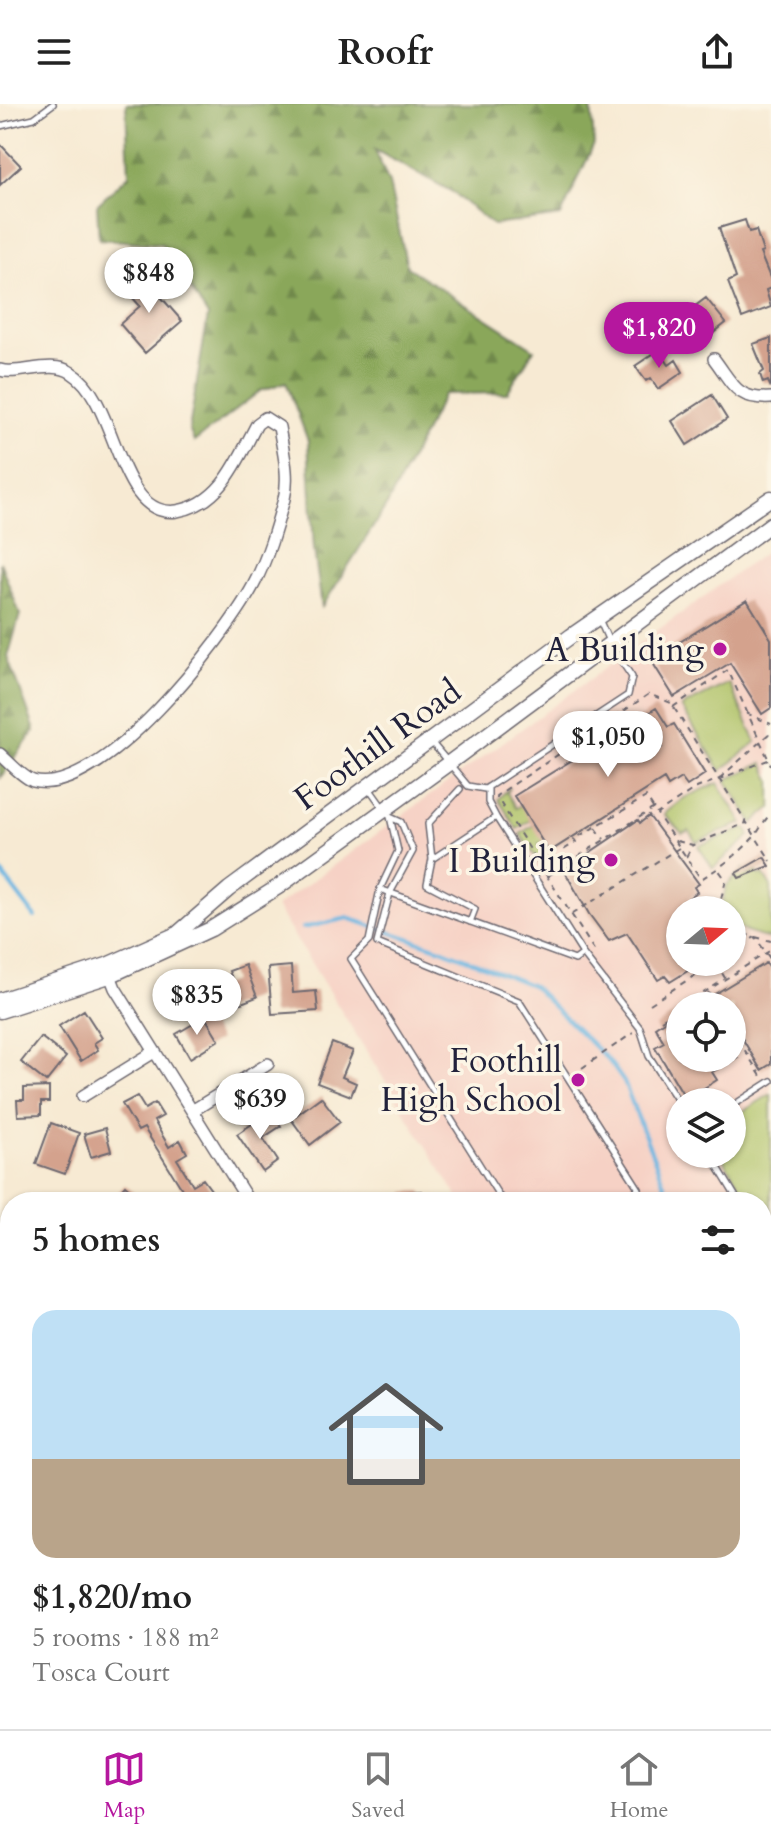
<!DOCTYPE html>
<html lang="en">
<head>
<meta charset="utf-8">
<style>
  body { margin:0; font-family:Cardo,serif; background:#f2f2f2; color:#222; height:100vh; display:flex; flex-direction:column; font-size:30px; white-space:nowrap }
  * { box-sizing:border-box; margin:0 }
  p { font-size:26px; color:#767676 }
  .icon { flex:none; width:44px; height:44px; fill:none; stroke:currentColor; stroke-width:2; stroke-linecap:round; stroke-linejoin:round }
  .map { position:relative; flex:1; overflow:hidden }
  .details { position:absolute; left:0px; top:1088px; width:772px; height:538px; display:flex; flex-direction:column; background:#fff; border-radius:32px 32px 0 0; box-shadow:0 2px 6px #0004 }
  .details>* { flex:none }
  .needle { width:52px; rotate:71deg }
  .fabs { position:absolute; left:666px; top:792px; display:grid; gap:16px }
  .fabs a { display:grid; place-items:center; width:80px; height:80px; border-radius:50%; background:#fff; box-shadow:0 2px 6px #0004; font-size:40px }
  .price { position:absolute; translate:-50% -68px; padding:0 18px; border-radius:28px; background:#fff; color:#222; font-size:26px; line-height:52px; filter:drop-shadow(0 2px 4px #0008) }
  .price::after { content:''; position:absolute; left:50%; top:48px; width:24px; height:18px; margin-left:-12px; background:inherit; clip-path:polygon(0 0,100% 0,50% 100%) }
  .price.selected { background:#b5179e; color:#fff }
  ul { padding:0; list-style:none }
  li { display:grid; align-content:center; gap:16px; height:424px; padding:0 32px }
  li span { display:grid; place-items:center; height:248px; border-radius:24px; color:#555 }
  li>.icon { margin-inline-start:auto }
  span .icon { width:144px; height:144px; fill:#fffc; stroke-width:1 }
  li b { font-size:34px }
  h2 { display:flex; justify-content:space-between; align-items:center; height:96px; padding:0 32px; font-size:34px }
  header { display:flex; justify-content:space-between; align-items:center; height:104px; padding:0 32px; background:#fff; font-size:36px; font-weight:700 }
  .menu { display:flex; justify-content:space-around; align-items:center; height:112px; border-top:2px solid #e0e0e0; background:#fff; font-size:22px; color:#767676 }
  .menu a { display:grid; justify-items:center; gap:4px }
  .menu .selected { color:#b5179e }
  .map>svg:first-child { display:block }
</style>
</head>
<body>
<header><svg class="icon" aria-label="menu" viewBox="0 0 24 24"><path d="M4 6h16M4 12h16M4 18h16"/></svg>Roofr<svg class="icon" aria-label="share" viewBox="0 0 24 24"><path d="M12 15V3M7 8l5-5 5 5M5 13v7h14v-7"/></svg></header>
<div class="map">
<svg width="771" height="1625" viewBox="0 0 771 1625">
  <defs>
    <pattern id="forest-firs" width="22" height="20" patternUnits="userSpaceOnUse" patternTransform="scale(2)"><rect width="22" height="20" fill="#8aa75a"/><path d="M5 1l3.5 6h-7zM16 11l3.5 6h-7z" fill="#70884c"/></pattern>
  </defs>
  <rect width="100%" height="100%" fill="#fcf5e5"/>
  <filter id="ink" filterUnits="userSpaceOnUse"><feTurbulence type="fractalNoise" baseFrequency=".0125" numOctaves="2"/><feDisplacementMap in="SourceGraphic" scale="16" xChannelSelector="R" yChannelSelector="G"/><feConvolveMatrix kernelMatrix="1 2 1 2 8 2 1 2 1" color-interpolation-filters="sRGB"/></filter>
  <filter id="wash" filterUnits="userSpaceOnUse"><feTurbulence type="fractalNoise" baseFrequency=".006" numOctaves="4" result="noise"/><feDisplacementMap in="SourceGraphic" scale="32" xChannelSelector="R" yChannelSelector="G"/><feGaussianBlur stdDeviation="1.8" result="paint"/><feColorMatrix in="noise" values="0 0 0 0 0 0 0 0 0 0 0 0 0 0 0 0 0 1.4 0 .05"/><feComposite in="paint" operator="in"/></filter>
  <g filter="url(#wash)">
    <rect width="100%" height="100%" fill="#f7ead3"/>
    <path fill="#f6d1c5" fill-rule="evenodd" d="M771,444V1511L762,1518V1098H461L276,803ZM680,806H732V858H680ZM680,902H732V954H680ZM680,998H732V1050H680Z"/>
    <path fill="#adc165" stroke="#687250" stroke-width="2" d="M729,579L756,638L721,667L681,603Z
      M763,659L771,676V704L753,719L726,676Z
      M718,679L743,719L696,738L689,727L682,729L664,710L684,694Z
      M510,683L507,689L516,704L524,699L534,714L517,725L498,695Z
      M537,719L547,734L538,740L548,754L554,751L556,755L543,764L520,730Z
      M746,724L750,732L713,764L698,742Z
      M743,765L747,772L757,768L760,772L763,770L771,783V835C753,830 732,829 732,806H726L722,801L726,782Z
      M771,990V1133L762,1118V1098H750L720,1050H732V1014Z
      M771,1300V1437L762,1423V1306Z"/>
    <path fill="url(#forest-firs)" stroke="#56644a" stroke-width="2" d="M126,0H591L594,40L561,112L493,121L451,87L375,46L389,79L407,163L534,245L507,289L444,290L387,401L322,503L314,446L308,337L286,278L260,287L194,338L189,325L208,212L162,140L99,135L97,101L129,71Z
      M0,458L20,510L8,553L35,626L0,674Z"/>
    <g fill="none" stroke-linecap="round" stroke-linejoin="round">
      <path stroke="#67b4e1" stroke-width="4" d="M0,767L35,813
        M303,824L348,814L441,845L533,882L609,957L624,978L671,1098"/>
    </g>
    <g id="blocks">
      <path fill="#d4a28d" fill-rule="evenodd" d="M0,40L21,62L0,81Z
        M745,116L749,128L756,126L763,148L760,149L771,176V184L766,186L771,203L742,214L728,178L736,174L719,124Z
        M140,169L182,217L145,249L120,220L140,202L124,184Z
        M706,194L726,219L707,234L698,223L690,230L678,215Z
        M771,234V284L768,277L763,279L760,270L764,267L753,240Z
        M659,246L669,261L676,256L683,268L658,285L651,274L646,277L635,262Z
        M712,291L727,315L687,341L672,317Z
        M747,496L771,535V604L762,610L730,559L674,593L651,556Z
        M656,604L668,623L674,620L705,670L687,682L681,674L668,682L664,675L549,748L514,692ZM652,627L662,643L643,656L632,639Z
        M649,712L699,780L694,783L697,788L689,794L693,800L680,806V858H702L670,878L665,872L658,876L627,829L609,837L589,810L564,766L638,716L640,719Z
        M764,753L770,762L739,774L736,769Z
        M766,859L771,866V960L761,966L732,917V902H695Z
        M245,861L257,893L226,905L217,883L233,877L229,867Z
        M291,862L293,889L316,887L318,907L272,910L268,864Z
        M84,906L102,934L94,939L98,946L81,957L59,922Z
        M676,909L680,914V954H736L712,968L717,976L686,995L655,943L664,938L655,923Z
        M205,913L219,936L190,954L176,930Z
        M41,933L66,953L46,978L21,958Z
        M332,939L353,947L342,973L356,979L351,992L317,979Z
        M49,983V998H41V1011L18,1012L17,996H24V984Z
        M137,992L145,1005L155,999L163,1012L154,1017L169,1043L180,1036L187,1049L177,1055L193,1081L203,1075L211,1086L190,1098L144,1024L138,1027L122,1000Z
        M321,993L340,1018L310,1041L291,1015Z
        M270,1008L281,1022L263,1034L278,1057L263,1068L237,1030Z
        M51,1019L79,1029L65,1070L36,1060Z
        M105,1024L111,1047L91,1053L84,1030Z
        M125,1081L144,1098H110Z
        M422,1087L423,1098H405V1088Z
        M10,1170V1190L0,1196V1176Z"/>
    </g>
  </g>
  <g filter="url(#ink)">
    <use href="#blocks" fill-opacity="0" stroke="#6d6870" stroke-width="2"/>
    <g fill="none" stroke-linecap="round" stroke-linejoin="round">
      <g stroke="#6d6870" stroke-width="8">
        <path id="lane" d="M0,22L34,14L53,0
          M432,639L468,682L485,685L628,591L632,573L611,542L599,515
          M488,683V698L496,713
          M369,684L384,705
          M460,685L428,720L432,755L427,780L475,805L470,818
          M390,713L401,718L413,747L390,789L377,839L519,897L639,1085L618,1098
          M390,713L398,747L380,785L369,837L351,855L503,1098
          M380,785L575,856L583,850L496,713L432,755
          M583,850L640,924L649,952L680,1000
          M732,1002L771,977
          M710,1050L739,1098
          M762,1135L771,1149"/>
      </g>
      <g stroke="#6d6870" stroke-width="14">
        <path id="street" d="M714,255C733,280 736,296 771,294
          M0,266C19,272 51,255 72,269C118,297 117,416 177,407C222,400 238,355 257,320L265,314L279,323C283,348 290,371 284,395C276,424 267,456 253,482C225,534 101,695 33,677C22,673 9,658 0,650
          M108,866L115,884L249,1098
          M83,992L154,948
          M192,1007L268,960
          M762,1614L771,1610
          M617,1616L645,1625
          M562,1625L569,1616
          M732,1625L758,1616"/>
      </g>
      <g stroke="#6d6870" stroke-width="17">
        <path id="secondary" d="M0,896L107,861L177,830L229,785L571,532L771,394
          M0,907L109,872L211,825L278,783L449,659L771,420"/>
      </g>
      <path stroke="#6d6870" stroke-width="2" stroke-dasharray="6 6" stroke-linecap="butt" d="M673,603L728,566L771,661
        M746,609L771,620
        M768,656L694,685L657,710L701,775C719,764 738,751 752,735C760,727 762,718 771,710
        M720,674L771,628
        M596,724L604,735
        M677,737L693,741L746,719
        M686,753L692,742
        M572,756L565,745L576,738L574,735L646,693L657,710
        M548,772L654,704
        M718,806L726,776L718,765
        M572,810L679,744
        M732,827L771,837
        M594,846L496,692L649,590L671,599L771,757
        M732,848L755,833L771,856
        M716,859L725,874
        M708,888L717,902
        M650,900L716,858
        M683,902L771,846
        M661,916L680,904
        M732,926L761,972
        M582,964L633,929"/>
      <use href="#lane" stroke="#fff" stroke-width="5"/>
      <use href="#street" stroke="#fff" stroke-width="11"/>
      <use href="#secondary" stroke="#fff" stroke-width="14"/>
    </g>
  </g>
  <g fill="#b5179e" stroke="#fcf5e5" stroke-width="3">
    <circle cx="720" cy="545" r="8"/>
    <circle cx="611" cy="756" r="8"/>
    <circle cx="578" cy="976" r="8"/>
  </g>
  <g text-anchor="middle" stroke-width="7" stroke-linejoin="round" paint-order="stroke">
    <g font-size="34" fill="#22223b" stroke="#fcf5e5" text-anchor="end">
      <text x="704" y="557">A Building</text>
      <text x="595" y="768">I Building</text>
      <text x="562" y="968">Foothill<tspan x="562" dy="39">High School</tspan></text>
    </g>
    <g font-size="34" fill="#22223b" stroke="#fcf5e5">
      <text transform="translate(377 640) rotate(-36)" y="12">Foothill Road</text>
    </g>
  </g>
</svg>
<div class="fabs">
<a><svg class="needle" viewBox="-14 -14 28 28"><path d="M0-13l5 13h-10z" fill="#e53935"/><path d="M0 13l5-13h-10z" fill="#767676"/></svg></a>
<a><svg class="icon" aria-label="locate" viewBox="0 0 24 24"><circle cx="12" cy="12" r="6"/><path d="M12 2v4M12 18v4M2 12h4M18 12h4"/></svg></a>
<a><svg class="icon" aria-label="layers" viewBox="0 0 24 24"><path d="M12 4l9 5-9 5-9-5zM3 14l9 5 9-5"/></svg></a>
</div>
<b class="price" style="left:149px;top:211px">$848</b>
<b class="price selected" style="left:659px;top:266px">$1,820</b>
<b class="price" style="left:608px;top:675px">$1,050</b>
<b class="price" style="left:197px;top:933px">$835</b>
<b class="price" style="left:260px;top:1037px">$639</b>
<section class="details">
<h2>5 homes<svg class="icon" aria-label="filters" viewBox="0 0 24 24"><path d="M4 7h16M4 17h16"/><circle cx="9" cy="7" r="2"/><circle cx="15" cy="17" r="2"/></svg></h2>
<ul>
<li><span style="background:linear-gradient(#bfe0f5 60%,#b9a48a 0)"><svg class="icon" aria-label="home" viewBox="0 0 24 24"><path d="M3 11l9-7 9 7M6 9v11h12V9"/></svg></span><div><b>$1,820/mo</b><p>5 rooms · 188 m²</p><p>Tosca Court</p></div></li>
</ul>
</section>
</div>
<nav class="menu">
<a class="selected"><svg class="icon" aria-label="map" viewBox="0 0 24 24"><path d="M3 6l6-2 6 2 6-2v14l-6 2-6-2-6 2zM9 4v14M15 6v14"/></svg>Map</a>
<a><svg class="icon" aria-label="saved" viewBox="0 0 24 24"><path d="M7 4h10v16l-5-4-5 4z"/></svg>Saved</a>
<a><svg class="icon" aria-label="home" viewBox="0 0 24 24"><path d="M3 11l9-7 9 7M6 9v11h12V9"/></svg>Home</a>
</nav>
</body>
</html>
